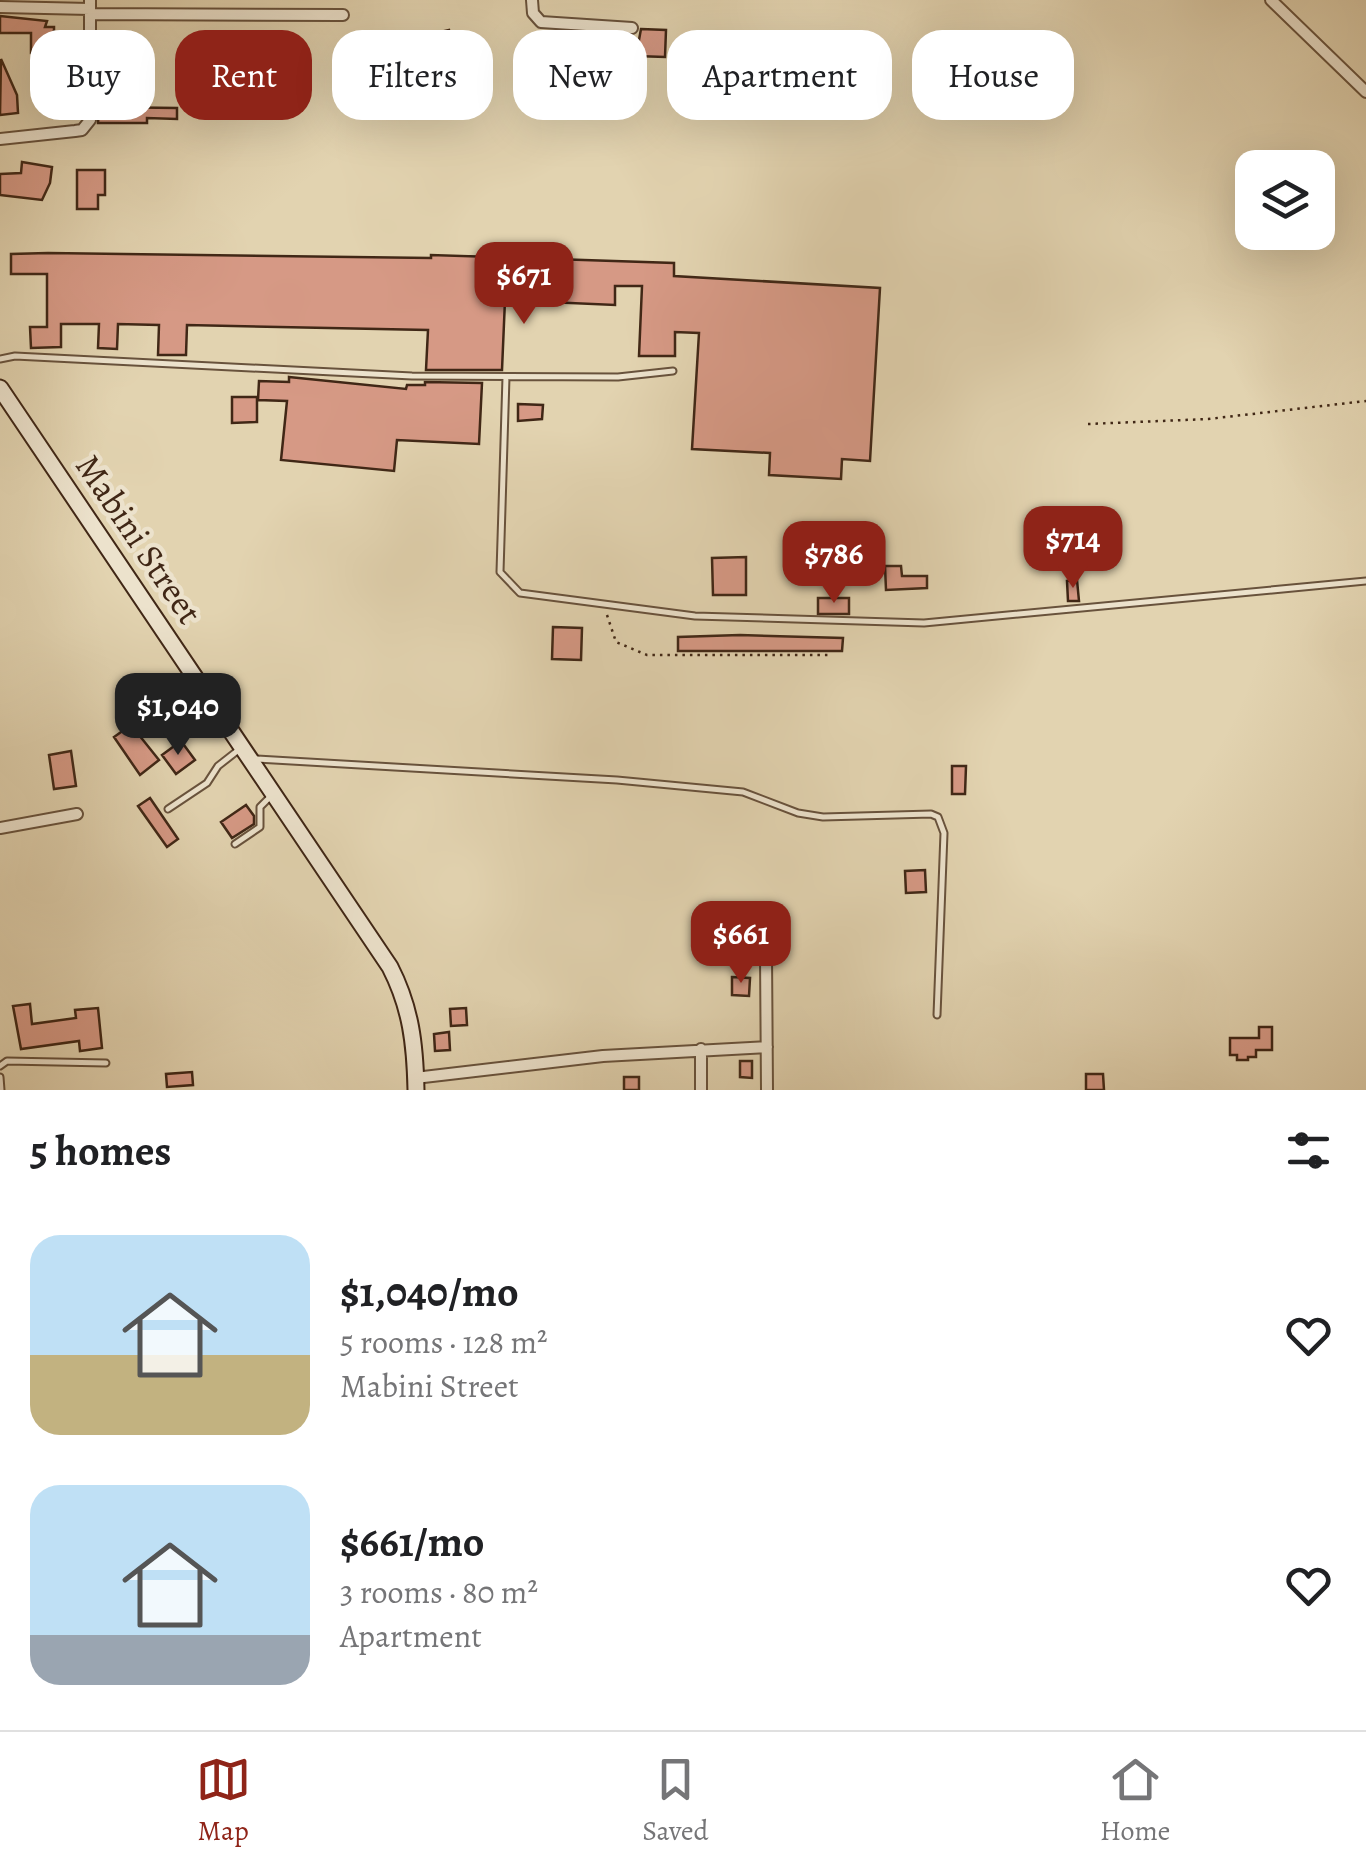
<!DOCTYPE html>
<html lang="en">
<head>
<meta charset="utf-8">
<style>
  body { margin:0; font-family:Alegreya,serif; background:#f2f2f2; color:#202124; height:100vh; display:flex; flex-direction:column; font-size:38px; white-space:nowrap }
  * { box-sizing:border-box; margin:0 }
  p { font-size:32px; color:#757577 }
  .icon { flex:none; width:55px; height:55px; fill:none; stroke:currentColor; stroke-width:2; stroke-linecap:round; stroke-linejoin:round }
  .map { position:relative; height:1090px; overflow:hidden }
  .panel { display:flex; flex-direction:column; background:#fff; flex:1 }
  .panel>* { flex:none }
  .top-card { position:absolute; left:30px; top:30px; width:1308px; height:90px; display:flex; gap:20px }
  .fabs { position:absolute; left:1235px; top:150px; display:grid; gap:20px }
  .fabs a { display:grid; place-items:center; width:100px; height:100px; border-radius:20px; background:#fff; box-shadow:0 10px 40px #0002; font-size:50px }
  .price { position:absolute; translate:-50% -85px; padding:0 22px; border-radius:20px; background:#8f2418; color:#fff; font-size:32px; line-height:65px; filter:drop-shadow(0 2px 5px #0008) }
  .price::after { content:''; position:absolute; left:50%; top:60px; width:30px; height:22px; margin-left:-15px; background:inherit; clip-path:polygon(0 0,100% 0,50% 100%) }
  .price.on { background:#222; color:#fff }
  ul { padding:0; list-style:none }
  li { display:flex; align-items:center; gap:30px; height:250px; padding:0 30px }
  li span { display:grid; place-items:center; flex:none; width:280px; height:200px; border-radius:30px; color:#555 }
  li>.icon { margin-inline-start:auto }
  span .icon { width:120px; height:120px; fill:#fffc; stroke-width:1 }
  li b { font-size:42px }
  h2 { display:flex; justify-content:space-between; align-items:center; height:120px; padding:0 30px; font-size:42px }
  .pill { padding:0 35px; border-radius:30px; background:#fff; box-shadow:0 10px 40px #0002; font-size:35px; line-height:90px }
  .pill.on { background:#8f2418; color:#fff }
  .tabs { display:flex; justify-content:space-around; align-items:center; height:140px; border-top:2px solid #e0e0e0; background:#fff; font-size:28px; color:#757577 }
  .tabs a { display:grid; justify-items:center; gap:5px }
  .tabs .on { color:#8f2418 }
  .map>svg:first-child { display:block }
</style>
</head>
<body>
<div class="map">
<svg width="1366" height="1090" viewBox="0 0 1366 1090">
  <rect width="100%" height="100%" fill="#e2d3b0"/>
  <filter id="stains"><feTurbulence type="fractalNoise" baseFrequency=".002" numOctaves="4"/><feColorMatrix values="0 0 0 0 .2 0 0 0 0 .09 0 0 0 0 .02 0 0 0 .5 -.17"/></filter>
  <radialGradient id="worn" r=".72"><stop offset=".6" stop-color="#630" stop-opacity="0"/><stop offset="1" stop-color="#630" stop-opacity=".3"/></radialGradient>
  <path fill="#d69985" stroke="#402716" stroke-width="2.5" d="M0,16L47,21L45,27H54V34L81,33V58L60,57V53H31V33H0Z
    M641,29L666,30L665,57L636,56Z
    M449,30L452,46L439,48L436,33Z
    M1,59L17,95L18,113L0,115Z
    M43,84L68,85L67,111L42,110Z
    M99,107L177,108V119L147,118V123H98Z
    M22,162L52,167L50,183L42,200L0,195V174L21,173Z
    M77,170H105V195H98V209H77Z
    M48,253L431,258V255L674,263V276L880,288L870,461L842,459L841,479L769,475L770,453L692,449L699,333L675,332V356H639L642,286H615V305L505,300L502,370H426L428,330L187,325L186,355H158L159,325L118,324L117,349L98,348L99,324H61V347L31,348L30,327H47V274H11V254Z
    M289,377L406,389L407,385H425V382L482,383L479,444L397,440L394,471L281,460L287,401L258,400L259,381L289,382Z
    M232,397H257V422L232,423Z
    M518,404L543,405L542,419L518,421Z
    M746,557V595H713L712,558Z
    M885,566H901L902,576H927V588L886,590Z
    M1077,580L1079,601H1068L1067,581Z
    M818,598H849V614H818Z
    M553,627L582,628L581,660L552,659Z
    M740,635L843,638L842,651H678V637Z
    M170,681L181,699L142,730L128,711Z
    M131,725L159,760L140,775L114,737Z
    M181,741L195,760L176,774L162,755Z
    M71,751L76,786L54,789L49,755Z
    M952,766H966L965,794H952Z
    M150,798L178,839L167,847L138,806Z
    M246,805L254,816V824L232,838L221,822Z
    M925,870L926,892L906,893L905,871Z
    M732,977L750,978L749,996L732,995Z
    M30,1004L32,1024L76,1018L75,1010L98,1008L102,1048L80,1051L79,1041L21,1049L13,1006Z
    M466,1008L467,1025L451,1026L450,1009Z
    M1259,1027H1272V1050H1256V1057H1248V1060H1237V1055H1230V1038H1259Z
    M449,1032L450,1050L435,1051L434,1034Z
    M740,1061H752V1078L740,1077Z
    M192,1072L193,1085L167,1087L166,1074Z
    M1086,1074H1103L1104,1090H1086Z
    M624,1077H639V1090H624Z"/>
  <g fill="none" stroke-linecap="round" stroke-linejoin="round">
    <g stroke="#68523c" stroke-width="9">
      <path id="lane" d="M0,359L15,356L412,376L618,377L673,371
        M506,377L500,572L520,593L695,616L924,623L1366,581
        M152,728L203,691
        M257,759L617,780L743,792L798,813L823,817L931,814L938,817L944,833L937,1015
        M168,809L207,783L218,766L241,748
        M235,844L260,827V807L272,795
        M0,1066L7,1061L106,1063
        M0,1077L1,1090"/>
    </g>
    <g stroke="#68523c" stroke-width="14">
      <path id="street" d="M532,0L533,13L541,22L632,28
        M1271,0L1366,92
        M0,7L90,9
        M90,14L343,15
        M0,139L75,131L82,130L90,120V0
        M0,828L77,814
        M766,955L767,1090
        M701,1049V1090
        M415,1078L603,1056L767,1047"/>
    </g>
    <g stroke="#402716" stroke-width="19">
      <path id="secondary" d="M0,388L390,967C411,1008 415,1044 416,1090"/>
    </g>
    <path stroke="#402716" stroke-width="2.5" stroke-dasharray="2.5 5" stroke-linecap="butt" d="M1088,424L1208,419L1366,401
      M607,615L616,642L647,655H830"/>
    <use href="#lane" stroke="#ece2cc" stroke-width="5"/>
    <use href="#street" stroke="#ece2cc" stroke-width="10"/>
    <use href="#secondary" stroke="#ece2cc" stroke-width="15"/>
  </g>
  <g text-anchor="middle" stroke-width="9" stroke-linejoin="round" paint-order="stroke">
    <g font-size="35" fill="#402716" stroke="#ece2cc">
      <text transform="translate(139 539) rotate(56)" y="12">Mabini Street</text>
    </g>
  </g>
  <rect width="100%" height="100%" filter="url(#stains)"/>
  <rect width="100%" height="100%" fill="url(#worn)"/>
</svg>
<div class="fabs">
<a><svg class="icon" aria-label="layers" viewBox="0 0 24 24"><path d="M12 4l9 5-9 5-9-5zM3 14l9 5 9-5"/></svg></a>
</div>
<b class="price" style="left:524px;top:327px">$671</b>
<b class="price" style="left:1073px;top:591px">$714</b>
<b class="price" style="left:834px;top:606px">$786</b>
<b class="price on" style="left:178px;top:758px">$1,040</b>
<b class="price" style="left:741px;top:986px">$661</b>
<div class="top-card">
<a class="pill">Buy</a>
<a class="pill on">Rent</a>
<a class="pill">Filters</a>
<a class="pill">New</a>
<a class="pill">Apartment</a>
<a class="pill">House</a>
</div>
</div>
<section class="panel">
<h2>5 homes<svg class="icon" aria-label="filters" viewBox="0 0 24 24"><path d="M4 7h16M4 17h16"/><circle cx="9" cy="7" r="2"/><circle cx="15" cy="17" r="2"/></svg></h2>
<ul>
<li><span style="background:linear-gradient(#bfe0f5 60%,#c2b280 0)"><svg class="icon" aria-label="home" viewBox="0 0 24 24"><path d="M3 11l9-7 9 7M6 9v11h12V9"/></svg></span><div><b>$1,040/mo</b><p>5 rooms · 128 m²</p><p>Mabini Street</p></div><svg class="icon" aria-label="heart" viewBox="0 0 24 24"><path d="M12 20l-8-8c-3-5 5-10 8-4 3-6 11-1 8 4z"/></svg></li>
<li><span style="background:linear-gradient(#bfe0f5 75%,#9aa5b1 0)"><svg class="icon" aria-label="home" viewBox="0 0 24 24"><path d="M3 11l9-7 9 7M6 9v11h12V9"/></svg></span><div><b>$661/mo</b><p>3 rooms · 80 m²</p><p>Apartment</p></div><svg class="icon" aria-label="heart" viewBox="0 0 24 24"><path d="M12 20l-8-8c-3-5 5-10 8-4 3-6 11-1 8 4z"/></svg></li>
</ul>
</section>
<nav class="tabs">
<a class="on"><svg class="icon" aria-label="map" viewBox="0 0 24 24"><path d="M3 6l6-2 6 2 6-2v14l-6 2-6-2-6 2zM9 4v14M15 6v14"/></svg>Map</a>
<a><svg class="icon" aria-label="saved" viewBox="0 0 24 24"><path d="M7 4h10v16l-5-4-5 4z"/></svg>Saved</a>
<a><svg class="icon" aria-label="home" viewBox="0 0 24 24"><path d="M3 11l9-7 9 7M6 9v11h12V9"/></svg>Home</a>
</nav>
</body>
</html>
